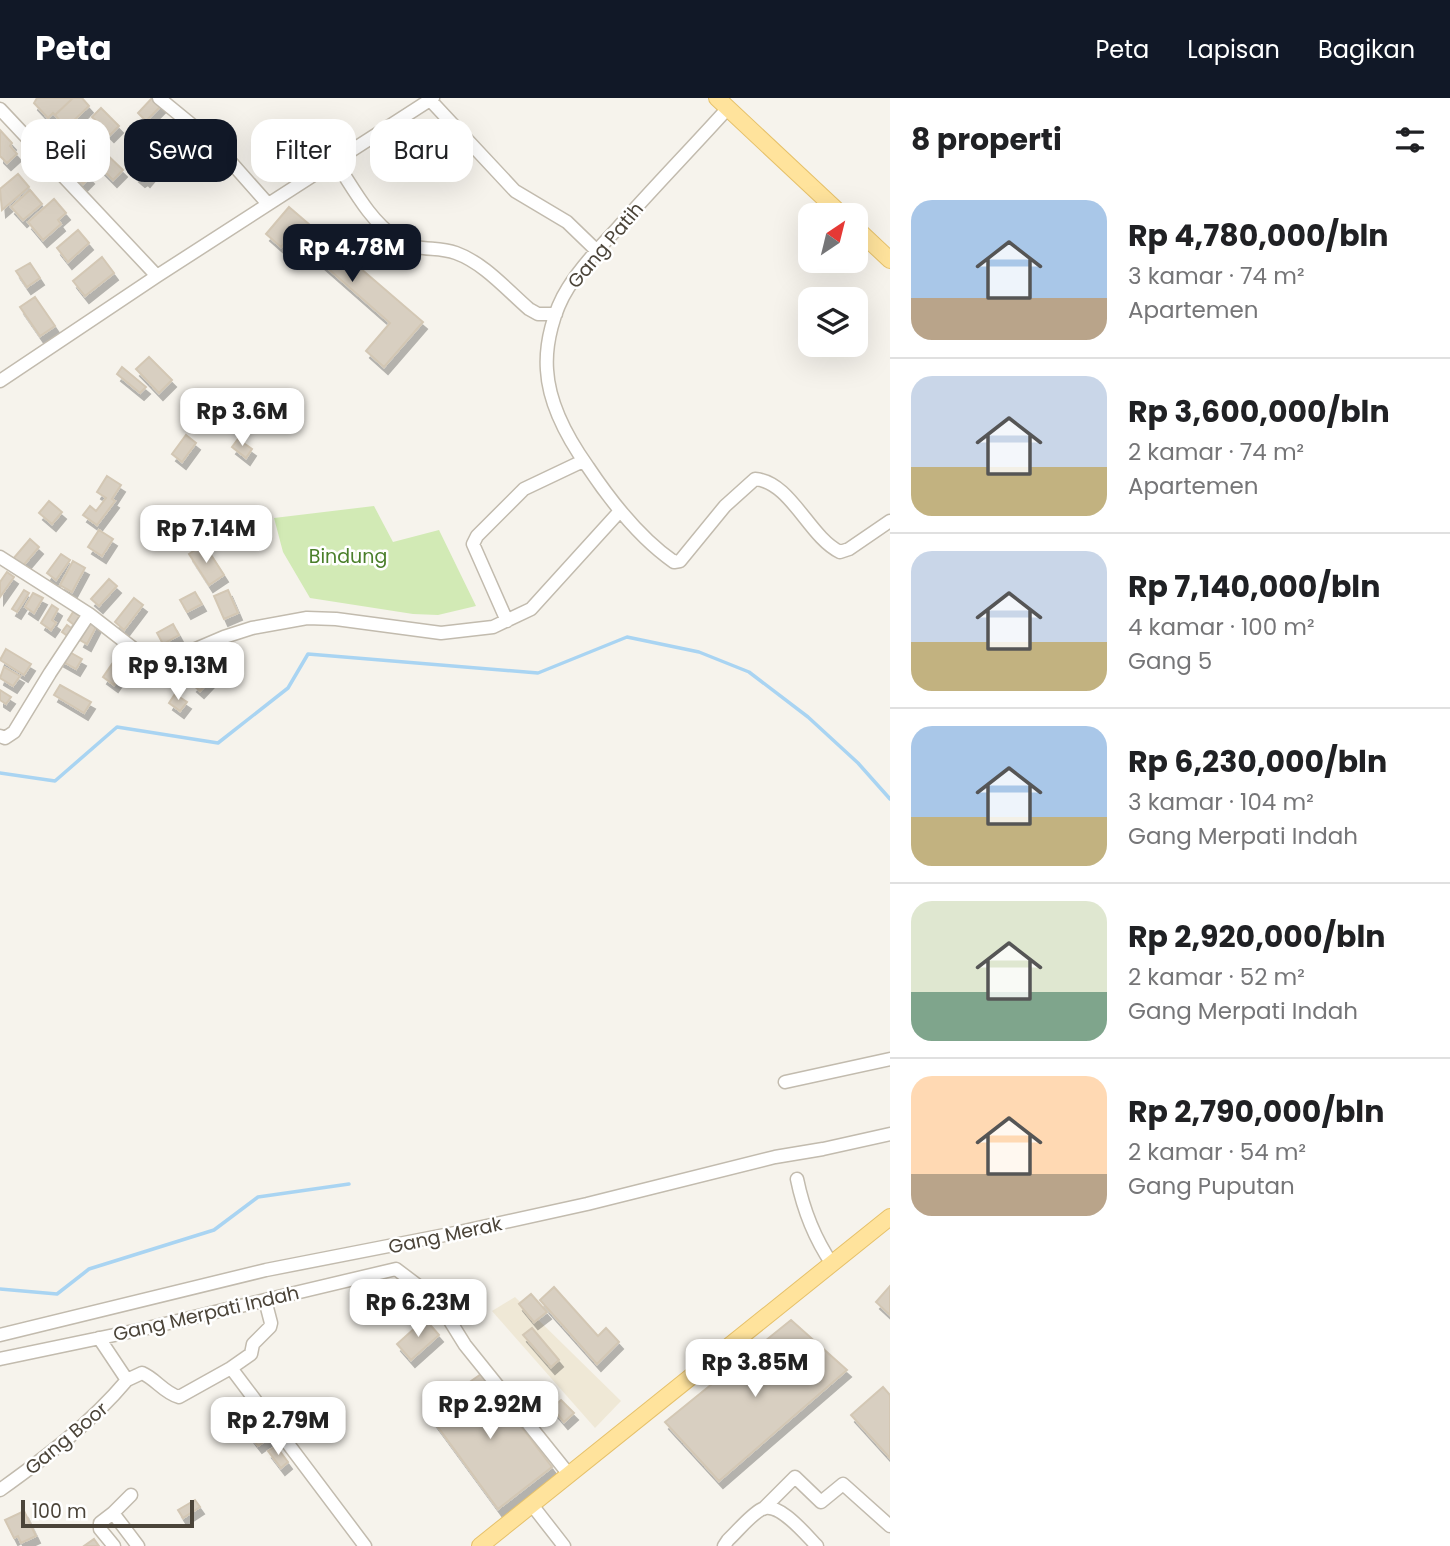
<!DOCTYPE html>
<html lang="id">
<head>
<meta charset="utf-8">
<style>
  body { margin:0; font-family:Poppins,sans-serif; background:#f6f6f6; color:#202124; height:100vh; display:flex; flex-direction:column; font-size:26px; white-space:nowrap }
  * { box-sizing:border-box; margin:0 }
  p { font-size:23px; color:#757577 }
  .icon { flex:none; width:38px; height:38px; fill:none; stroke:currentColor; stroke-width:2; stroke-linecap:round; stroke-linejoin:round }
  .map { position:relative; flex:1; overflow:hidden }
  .details { display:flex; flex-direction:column; background:#fff; width:560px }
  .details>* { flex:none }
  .guide { position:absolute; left:21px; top:21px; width:665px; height:63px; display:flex; gap:14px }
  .needle { width:46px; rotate:35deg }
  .tools { position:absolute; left:798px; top:105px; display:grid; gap:14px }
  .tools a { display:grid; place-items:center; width:70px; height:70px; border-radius:14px; background:#fff; box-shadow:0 7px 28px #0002; font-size:35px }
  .scale { position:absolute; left:21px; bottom:18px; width:173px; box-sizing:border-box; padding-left:7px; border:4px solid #4b4439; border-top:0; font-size:19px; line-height:24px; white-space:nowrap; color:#4b4439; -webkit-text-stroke:5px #fff; paint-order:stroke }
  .price { position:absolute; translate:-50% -60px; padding:0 16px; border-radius:14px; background:#fff; color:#222; font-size:23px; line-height:46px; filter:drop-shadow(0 2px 4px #0008) }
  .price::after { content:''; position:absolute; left:50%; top:42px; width:21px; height:16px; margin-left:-10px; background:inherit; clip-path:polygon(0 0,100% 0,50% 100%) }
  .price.on { background:#111827; color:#fff }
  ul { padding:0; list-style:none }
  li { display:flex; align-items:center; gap:21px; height:175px; padding:0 21px }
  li+li { border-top:2px solid #e0e0e0 }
  li span { display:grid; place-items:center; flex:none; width:196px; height:140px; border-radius:21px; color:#555 }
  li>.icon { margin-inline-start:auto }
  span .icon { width:84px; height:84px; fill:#fffc; stroke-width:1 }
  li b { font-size:30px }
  h2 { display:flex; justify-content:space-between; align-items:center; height:84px; padding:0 21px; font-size:30px }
  .tag { padding:0 24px; border-radius:21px; background:#fff; box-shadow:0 7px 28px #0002; font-size:24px; line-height:63px }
  .tag.on { background:#111827; color:#fff }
  header { display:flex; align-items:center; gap:42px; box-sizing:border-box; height:98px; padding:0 35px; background:#111827; color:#fff }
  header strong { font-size:33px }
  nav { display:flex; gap:38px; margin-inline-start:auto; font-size:24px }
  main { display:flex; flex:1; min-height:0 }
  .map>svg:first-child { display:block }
</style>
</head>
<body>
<header>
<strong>Peta</strong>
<nav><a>Peta</a><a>Lapisan</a><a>Bagikan</a></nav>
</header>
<main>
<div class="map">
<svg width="890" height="1448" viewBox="0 0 890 1448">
  <defs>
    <filter id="shadow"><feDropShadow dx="4" dy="7" stdDeviation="0" flood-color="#0004"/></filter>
  </defs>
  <rect width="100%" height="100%" fill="#f6f3ec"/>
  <path fill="#efe8d6" d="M515,1199L621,1303L595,1330L492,1213Z"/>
  <path fill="#d2eab5" d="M374,408L393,444L439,432L476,508L438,517L413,516L310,500L283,454L274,420Z"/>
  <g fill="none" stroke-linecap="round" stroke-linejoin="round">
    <path stroke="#a9d4f2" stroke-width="3.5" d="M0,675L55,683L117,629L218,645L288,590L308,556L538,575L627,539L699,554L749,574L808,619L858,665L890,701
      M0,1191L57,1196L89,1171L214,1132L258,1099L349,1086"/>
  </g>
  <path fill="#d8cfc1" stroke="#d3c7b4" stroke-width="2" filter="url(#shadow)" d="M37,0H73L55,17L53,15L48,20L34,5Z
    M73,0H82L89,8L66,30L55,17Z
    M152,0L162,7L146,23L138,15Z
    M101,10L119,28L110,37L92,19Z
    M0,32L12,45L10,48L17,56L7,65L0,58Z
    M87,36L98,48L79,67L90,79L83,86L60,62Z
    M100,50L123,72L113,82L91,60Z
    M137,53L157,69L146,82L144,80L141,82L135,77L138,74L127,65Z
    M18,76L29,89L2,112L0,91Z
    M30,92L42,106L23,122L11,109Z
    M54,101L66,115L58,122L61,126L43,142L28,124Z
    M289,109L423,224L384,269L366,253L390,225L291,138L281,149L266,136Z
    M78,132L89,145L68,164L57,150Z
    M102,159L114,175L85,198L73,183Z
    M30,165L40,180L27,189L16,173Z
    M35,199L55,228L40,238L20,209Z
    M149,259L172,282L159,295L136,271Z
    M122,269L146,289L140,295L117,276Z
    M186,337L196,345L182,364L172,356Z
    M238,341L252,351L246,360L232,349Z
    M107,378L121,387L112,401L115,403L97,427L83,417L90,408L96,413L106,400L97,394Z
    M49,403L62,414L52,426L39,415Z
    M99,432L113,441L102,458L88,449Z
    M30,441L39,449L22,469L13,461Z
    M204,446L224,477L209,487L189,456Z
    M61,456L70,462L56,482L47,475Z
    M73,463L85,470L72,494L60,487Z
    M7,474L14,479L0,499V484Z
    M109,481L117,488L99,508L91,501Z
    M24,492L29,495L17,514L12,511Z
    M228,492L238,515L224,521L214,498Z
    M195,494L202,506L187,514L180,502Z
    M33,495L43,500L34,515L25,509Z
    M134,500L143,507L124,532L115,524Z
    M52,507L58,511L52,522L56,525L51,532L41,525Z
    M73,514L80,518L74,527L68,522Z
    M91,521L98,525L87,546L80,542Z
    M173,526L179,537L163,546L157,535Z
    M67,527L74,532L69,539L62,534Z
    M6,551L31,566L24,577L0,562Z
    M66,552L82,561L76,571L60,562Z
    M121,553L132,561L114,587L103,579Z
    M4,569L20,578L13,588L0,580Z
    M210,569L217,575L200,593L193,587Z
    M60,587L91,604L84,615L54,597Z
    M0,592L11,599L6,606L0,602Z
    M175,596L187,604L180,613L169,605Z
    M890,1188V1217L876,1204Z
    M554,1189L598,1238L606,1230L619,1244L597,1266L540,1202Z
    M531,1196L547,1214L534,1224L519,1206Z
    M425,1221L439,1237L411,1262L397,1246Z
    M791,1222L847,1272L719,1383L665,1324Z
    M532,1230L559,1262L551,1269L523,1237Z
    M481,1276L552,1369L498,1411L427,1314Z
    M883,1289L890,1297V1360L851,1317Z
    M561,1302L574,1315L564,1324L552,1310Z
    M257,1327L268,1341L258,1348L248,1335Z
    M276,1348L288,1364L281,1370L268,1353Z
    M195,1402L200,1409L183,1420L178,1412Z
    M24,1413L36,1438L21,1445L18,1438L14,1440L5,1422Z
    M94,1441L99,1448H84Z"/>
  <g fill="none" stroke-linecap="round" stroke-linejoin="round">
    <g stroke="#c2bbae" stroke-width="15">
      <path id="minor" d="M159,0L214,45L268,106
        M430,2L515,93L567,124L597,153
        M728,10C691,51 652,91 616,132C599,150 581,169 568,190C554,212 545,245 547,272C549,307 568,341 588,369C610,402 641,441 674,464L680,463L725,408L755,381C791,384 809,439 840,454L849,451L890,423
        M0,11L157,178
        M335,63C352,88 369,122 395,139C419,156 433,147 456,155C484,165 507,192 529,211L538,216H556
        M0,283L157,178L433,0
        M0,459L89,516L156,568L224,539L252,530L307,520L336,521L441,535L493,529L531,511L620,413
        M507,523L473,446L477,438L524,391L583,363
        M0,638L5,640L14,634L50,575L89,516
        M785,984L890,961
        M797,1081C803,1110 815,1141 832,1166
        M0,1237L266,1172L455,1135L587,1106L775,1059L823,1051L890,1036
        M99,1240L127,1282L142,1275C156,1281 164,1295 179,1299L231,1270L365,1448
        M0,1261L148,1230L396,1171L437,1202L465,1247L567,1374
        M231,1270L251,1256L253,1246L270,1229L271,1225L265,1202
        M0,1392C46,1359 90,1326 127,1282
        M532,1407L564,1448
        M763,1411L795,1379L821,1404L843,1386L890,1428
        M113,1415L131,1397
        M114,1448L100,1431V1425L113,1415L138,1448
        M724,1448L728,1442C738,1433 750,1417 762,1411C779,1403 806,1437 817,1448"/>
    </g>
    <g stroke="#e6c16a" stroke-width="18">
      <path id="major" d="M717,0L842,117
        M856,130L890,162
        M480,1448L890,1119"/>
    </g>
    <use href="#minor" stroke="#fff" stroke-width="12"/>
    <use href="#major" stroke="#ffe39c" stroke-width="16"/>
  </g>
  <g text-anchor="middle" stroke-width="5" stroke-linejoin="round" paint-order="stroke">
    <g font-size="19" fill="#4b4439" stroke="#fff">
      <text transform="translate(605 147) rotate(-50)" y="7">Gang Patih</text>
      <text transform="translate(445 1137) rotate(-12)" y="7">Gang Merak</text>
      <text transform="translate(206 1215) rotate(-13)" y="7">Gang Merpati Indah</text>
      <text transform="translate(66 1340) rotate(-40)" y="7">Gang Boor</text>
    </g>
    <g font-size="19" fill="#4a7f2a" stroke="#fff">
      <text x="348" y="465">Bindung</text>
    </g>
  </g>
</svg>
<div class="tools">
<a><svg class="needle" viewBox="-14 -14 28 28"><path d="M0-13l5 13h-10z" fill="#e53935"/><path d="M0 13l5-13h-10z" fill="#757577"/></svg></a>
<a><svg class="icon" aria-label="layers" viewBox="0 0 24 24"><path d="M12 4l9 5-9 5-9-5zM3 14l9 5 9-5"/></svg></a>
</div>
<div class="scale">100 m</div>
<b class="price on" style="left:352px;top:186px">Rp 4.78M</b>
<b class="price" style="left:242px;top:350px">Rp 3.6M</b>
<b class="price" style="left:206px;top:467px">Rp 7.14M</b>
<b class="price" style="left:178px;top:604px">Rp 9.13M</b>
<b class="price" style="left:418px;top:1241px">Rp 6.23M</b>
<b class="price" style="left:755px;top:1301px">Rp 3.85M</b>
<b class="price" style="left:490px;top:1343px">Rp 2.92M</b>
<b class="price" style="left:278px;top:1359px">Rp 2.79M</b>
<div class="guide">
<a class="tag">Beli</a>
<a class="tag on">Sewa</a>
<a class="tag">Filter</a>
<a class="tag">Baru</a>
</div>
</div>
<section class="details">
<h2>8 properti<svg class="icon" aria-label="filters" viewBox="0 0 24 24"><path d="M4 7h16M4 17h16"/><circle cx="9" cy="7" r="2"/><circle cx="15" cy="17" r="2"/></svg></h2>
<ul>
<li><span style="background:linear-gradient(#a9c7e8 70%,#b9a48a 0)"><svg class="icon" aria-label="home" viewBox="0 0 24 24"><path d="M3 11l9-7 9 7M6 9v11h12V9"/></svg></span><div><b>Rp 4,780,000/bln</b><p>3 kamar · 74 m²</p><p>Apartemen</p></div></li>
<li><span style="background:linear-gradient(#c9d6e8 65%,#c2b280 0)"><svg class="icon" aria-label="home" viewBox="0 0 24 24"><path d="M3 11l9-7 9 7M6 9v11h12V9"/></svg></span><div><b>Rp 3,600,000/bln</b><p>2 kamar · 74 m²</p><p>Apartemen</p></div></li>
<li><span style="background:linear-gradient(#c9d6e8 65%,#c2b280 0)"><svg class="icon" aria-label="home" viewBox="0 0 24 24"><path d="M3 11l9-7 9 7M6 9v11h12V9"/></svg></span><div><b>Rp 7,140,000/bln</b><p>4 kamar · 100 m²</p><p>Gang 5</p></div></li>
<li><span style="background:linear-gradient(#a9c7e8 65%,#c2b280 0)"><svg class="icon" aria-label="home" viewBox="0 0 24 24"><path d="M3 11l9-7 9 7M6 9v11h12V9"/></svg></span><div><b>Rp 6,230,000/bln</b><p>3 kamar · 104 m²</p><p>Gang Merpati Indah</p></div></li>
<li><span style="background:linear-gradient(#dfe7d0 65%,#7fa58c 0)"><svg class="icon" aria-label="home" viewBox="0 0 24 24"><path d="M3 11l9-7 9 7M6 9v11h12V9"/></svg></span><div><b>Rp 2,920,000/bln</b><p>2 kamar · 52 m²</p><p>Gang Merpati Indah</p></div></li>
<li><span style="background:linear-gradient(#ffd9b3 70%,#b9a48a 0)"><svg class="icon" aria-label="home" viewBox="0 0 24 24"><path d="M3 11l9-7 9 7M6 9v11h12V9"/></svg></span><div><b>Rp 2,790,000/bln</b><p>2 kamar · 54 m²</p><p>Gang Puputan</p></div></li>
</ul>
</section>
</main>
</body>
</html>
